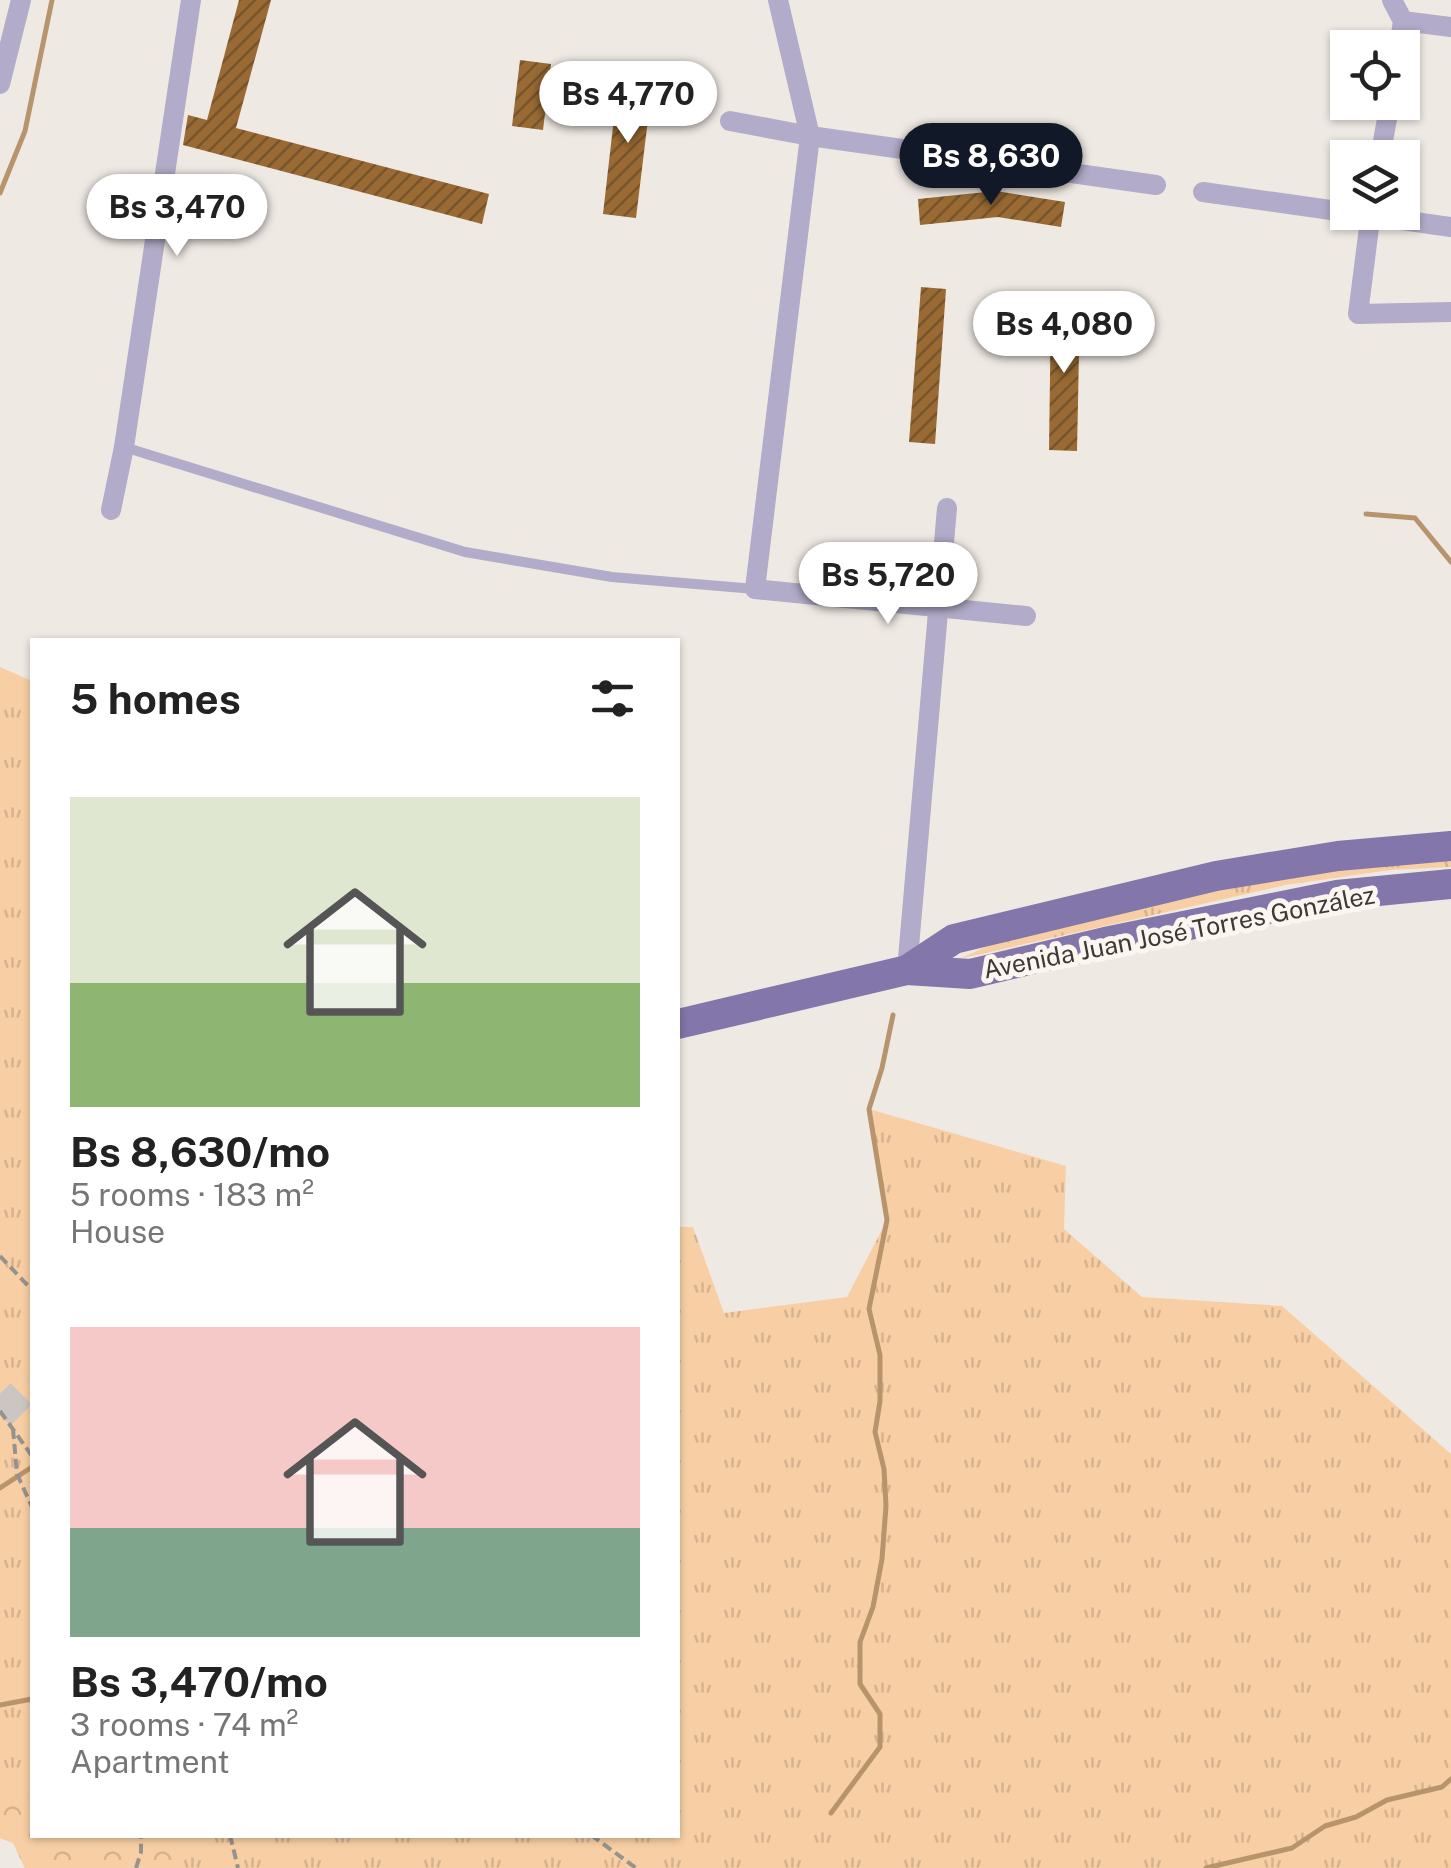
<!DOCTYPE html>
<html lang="en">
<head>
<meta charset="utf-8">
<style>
  body { margin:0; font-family:"Public Sans",sans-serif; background:#f2f2f2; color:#222; height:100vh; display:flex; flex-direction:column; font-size:38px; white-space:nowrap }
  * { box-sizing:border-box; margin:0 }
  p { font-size:32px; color:#767676 }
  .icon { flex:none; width:55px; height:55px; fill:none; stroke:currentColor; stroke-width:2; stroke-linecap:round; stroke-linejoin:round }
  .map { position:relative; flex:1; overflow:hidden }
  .drawer { position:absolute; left:30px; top:638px; width:650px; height:1200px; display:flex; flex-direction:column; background:#fff; border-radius:0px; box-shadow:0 2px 8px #0004 }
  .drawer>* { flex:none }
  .buttons { position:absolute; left:1330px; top:30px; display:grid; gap:20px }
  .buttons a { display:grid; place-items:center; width:90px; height:90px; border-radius:0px; background:#fff; box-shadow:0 2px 8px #0004; font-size:50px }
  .price { position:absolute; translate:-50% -85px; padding:0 22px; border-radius:35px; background:#fff; color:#222; font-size:32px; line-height:65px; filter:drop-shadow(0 2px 5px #0008) }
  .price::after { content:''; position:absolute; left:50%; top:60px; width:30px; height:22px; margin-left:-15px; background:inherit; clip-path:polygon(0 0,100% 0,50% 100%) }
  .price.current { background:#111827; color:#fff }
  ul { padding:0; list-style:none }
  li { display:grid; align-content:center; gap:20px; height:530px; padding:0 40px }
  li span { display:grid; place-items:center; height:310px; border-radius:0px; color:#555 }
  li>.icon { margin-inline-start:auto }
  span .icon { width:180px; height:180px; fill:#fffc; stroke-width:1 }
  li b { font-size:42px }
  h2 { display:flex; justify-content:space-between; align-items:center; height:120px; padding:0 40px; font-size:42px }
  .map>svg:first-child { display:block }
</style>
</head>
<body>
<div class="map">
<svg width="1451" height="1868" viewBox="0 0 1451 1868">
  <defs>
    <pattern id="grass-tufts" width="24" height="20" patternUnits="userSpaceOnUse" patternTransform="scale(2.5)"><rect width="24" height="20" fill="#f8cfa4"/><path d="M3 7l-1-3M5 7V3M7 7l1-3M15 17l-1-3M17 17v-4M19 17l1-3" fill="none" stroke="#d6b28e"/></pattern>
    <pattern id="forest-crowns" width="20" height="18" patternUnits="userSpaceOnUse" patternTransform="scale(2.5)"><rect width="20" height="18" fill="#f8cfa4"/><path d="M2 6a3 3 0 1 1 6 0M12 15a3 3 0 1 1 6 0" fill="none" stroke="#d6b28e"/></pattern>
    <pattern id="building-hatch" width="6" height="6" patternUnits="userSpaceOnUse" patternTransform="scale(2.5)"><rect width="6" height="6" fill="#996a33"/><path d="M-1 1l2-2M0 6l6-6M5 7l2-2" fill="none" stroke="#77542a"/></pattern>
  </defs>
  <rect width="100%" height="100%" fill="#efe9e3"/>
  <path fill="url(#grass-tufts)" d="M0,667L32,681V1835H678V1227H693L724,1313L847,1297L887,1220L869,1109L1066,1166L1064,1229L1142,1297L1282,1306L1451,1454V1868H25L13,1843L0,1838Z
    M1451,854V867L1390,870L1286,885L959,959L1019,932L1305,868Z"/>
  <path fill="url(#forest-crowns)" d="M32,1792V1835H178L196,1846L173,1868H25L13,1843L0,1838V1797Z"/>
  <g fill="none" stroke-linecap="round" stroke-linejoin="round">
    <path stroke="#b8946c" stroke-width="5" d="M0,193L25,131L52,0
      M1366,514L1415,518L1451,562
      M0,1488L32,1467
      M0,1705L32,1699
      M831,1813L880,1747V1714L860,1684V1642L873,1607L882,1559L886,1506L884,1469L875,1432L880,1401V1355L869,1309L887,1220L869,1109L882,1068L893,1015
      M1206,1868L1292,1848L1325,1826L1356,1817L1387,1800L1442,1787L1451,1779"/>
  </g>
  <path fill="url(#building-hatch)" d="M239,0H271L236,128L489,194L482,224L183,145L188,115L207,120Z
    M520,60L551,64L543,130L512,126Z
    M619,74L653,78L636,218L603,214Z
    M996,191L1065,202L1061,227L998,217L920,225L918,199Z
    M921,287L946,289L935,444L909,442Z
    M1051,303H1080L1077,451L1049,450Z"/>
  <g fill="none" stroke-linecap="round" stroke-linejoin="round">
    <path stroke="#cbc6c1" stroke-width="30" stroke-dasharray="30 15" stroke-linecap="butt" d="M0,1415L32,1383"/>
    <path stroke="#96928d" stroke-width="4" stroke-dasharray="10 5" stroke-linecap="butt" d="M0,1256L32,1290
      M0,1411L32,1456
      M13,1429L17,1474L32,1507
      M230,1835L238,1868
      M591,1835L636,1868
      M136,1868L141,1852V1835"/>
    <path stroke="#b2abc9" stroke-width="10" d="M124,447L465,552L612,577L755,589"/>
    <path stroke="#b2abc9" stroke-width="20" d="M778,0L810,136L755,589L1026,616
      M1392,0L1403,21L1399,48
      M1403,21L1451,27
      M0,84L21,0
      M730,121L810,136L1156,185
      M1380,158L1390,102
      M1203,192L1451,227
      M1371,212L1358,314L1451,312
      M111,510L124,447L191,0
      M907,970L947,508"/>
    <path stroke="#8276aa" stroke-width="30" d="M907,970L954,939L1216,876L1338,856L1451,846
      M678,1024L907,970L970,974L1105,942L1337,895L1451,884"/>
  </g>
  <g text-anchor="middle" stroke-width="10" stroke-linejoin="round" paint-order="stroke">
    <g font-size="25" fill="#3c3a37" stroke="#fdf6f0">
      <text transform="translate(1179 932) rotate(-11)" y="9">Avenida Juan José Torres González</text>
    </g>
  </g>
</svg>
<div class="buttons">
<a><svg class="icon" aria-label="locate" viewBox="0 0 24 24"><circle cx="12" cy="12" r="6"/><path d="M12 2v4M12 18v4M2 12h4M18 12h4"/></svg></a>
<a><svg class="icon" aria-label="layers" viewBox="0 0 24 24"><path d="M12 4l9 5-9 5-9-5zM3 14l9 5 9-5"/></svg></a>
</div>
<b class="price" style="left:628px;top:146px">Bs 4,770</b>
<b class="price current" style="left:991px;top:208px">Bs 8,630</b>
<b class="price" style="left:177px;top:259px">Bs 3,470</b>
<b class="price" style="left:1064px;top:376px">Bs 4,080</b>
<b class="price" style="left:888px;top:627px">Bs 5,720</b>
<section class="drawer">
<h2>5 homes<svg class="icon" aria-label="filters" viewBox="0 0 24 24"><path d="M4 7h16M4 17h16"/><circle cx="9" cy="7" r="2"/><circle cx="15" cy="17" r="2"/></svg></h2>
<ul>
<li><span style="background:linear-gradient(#dfe7d0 60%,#8fb573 0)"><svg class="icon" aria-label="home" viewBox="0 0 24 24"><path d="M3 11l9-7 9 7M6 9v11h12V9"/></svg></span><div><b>Bs 8,630/mo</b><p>5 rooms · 183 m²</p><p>House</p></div></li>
<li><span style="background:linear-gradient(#f6c9c9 65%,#7fa58c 0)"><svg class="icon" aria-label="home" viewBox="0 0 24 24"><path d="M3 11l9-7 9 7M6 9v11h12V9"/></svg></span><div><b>Bs 3,470/mo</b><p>3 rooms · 74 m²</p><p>Apartment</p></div></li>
</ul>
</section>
</div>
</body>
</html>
